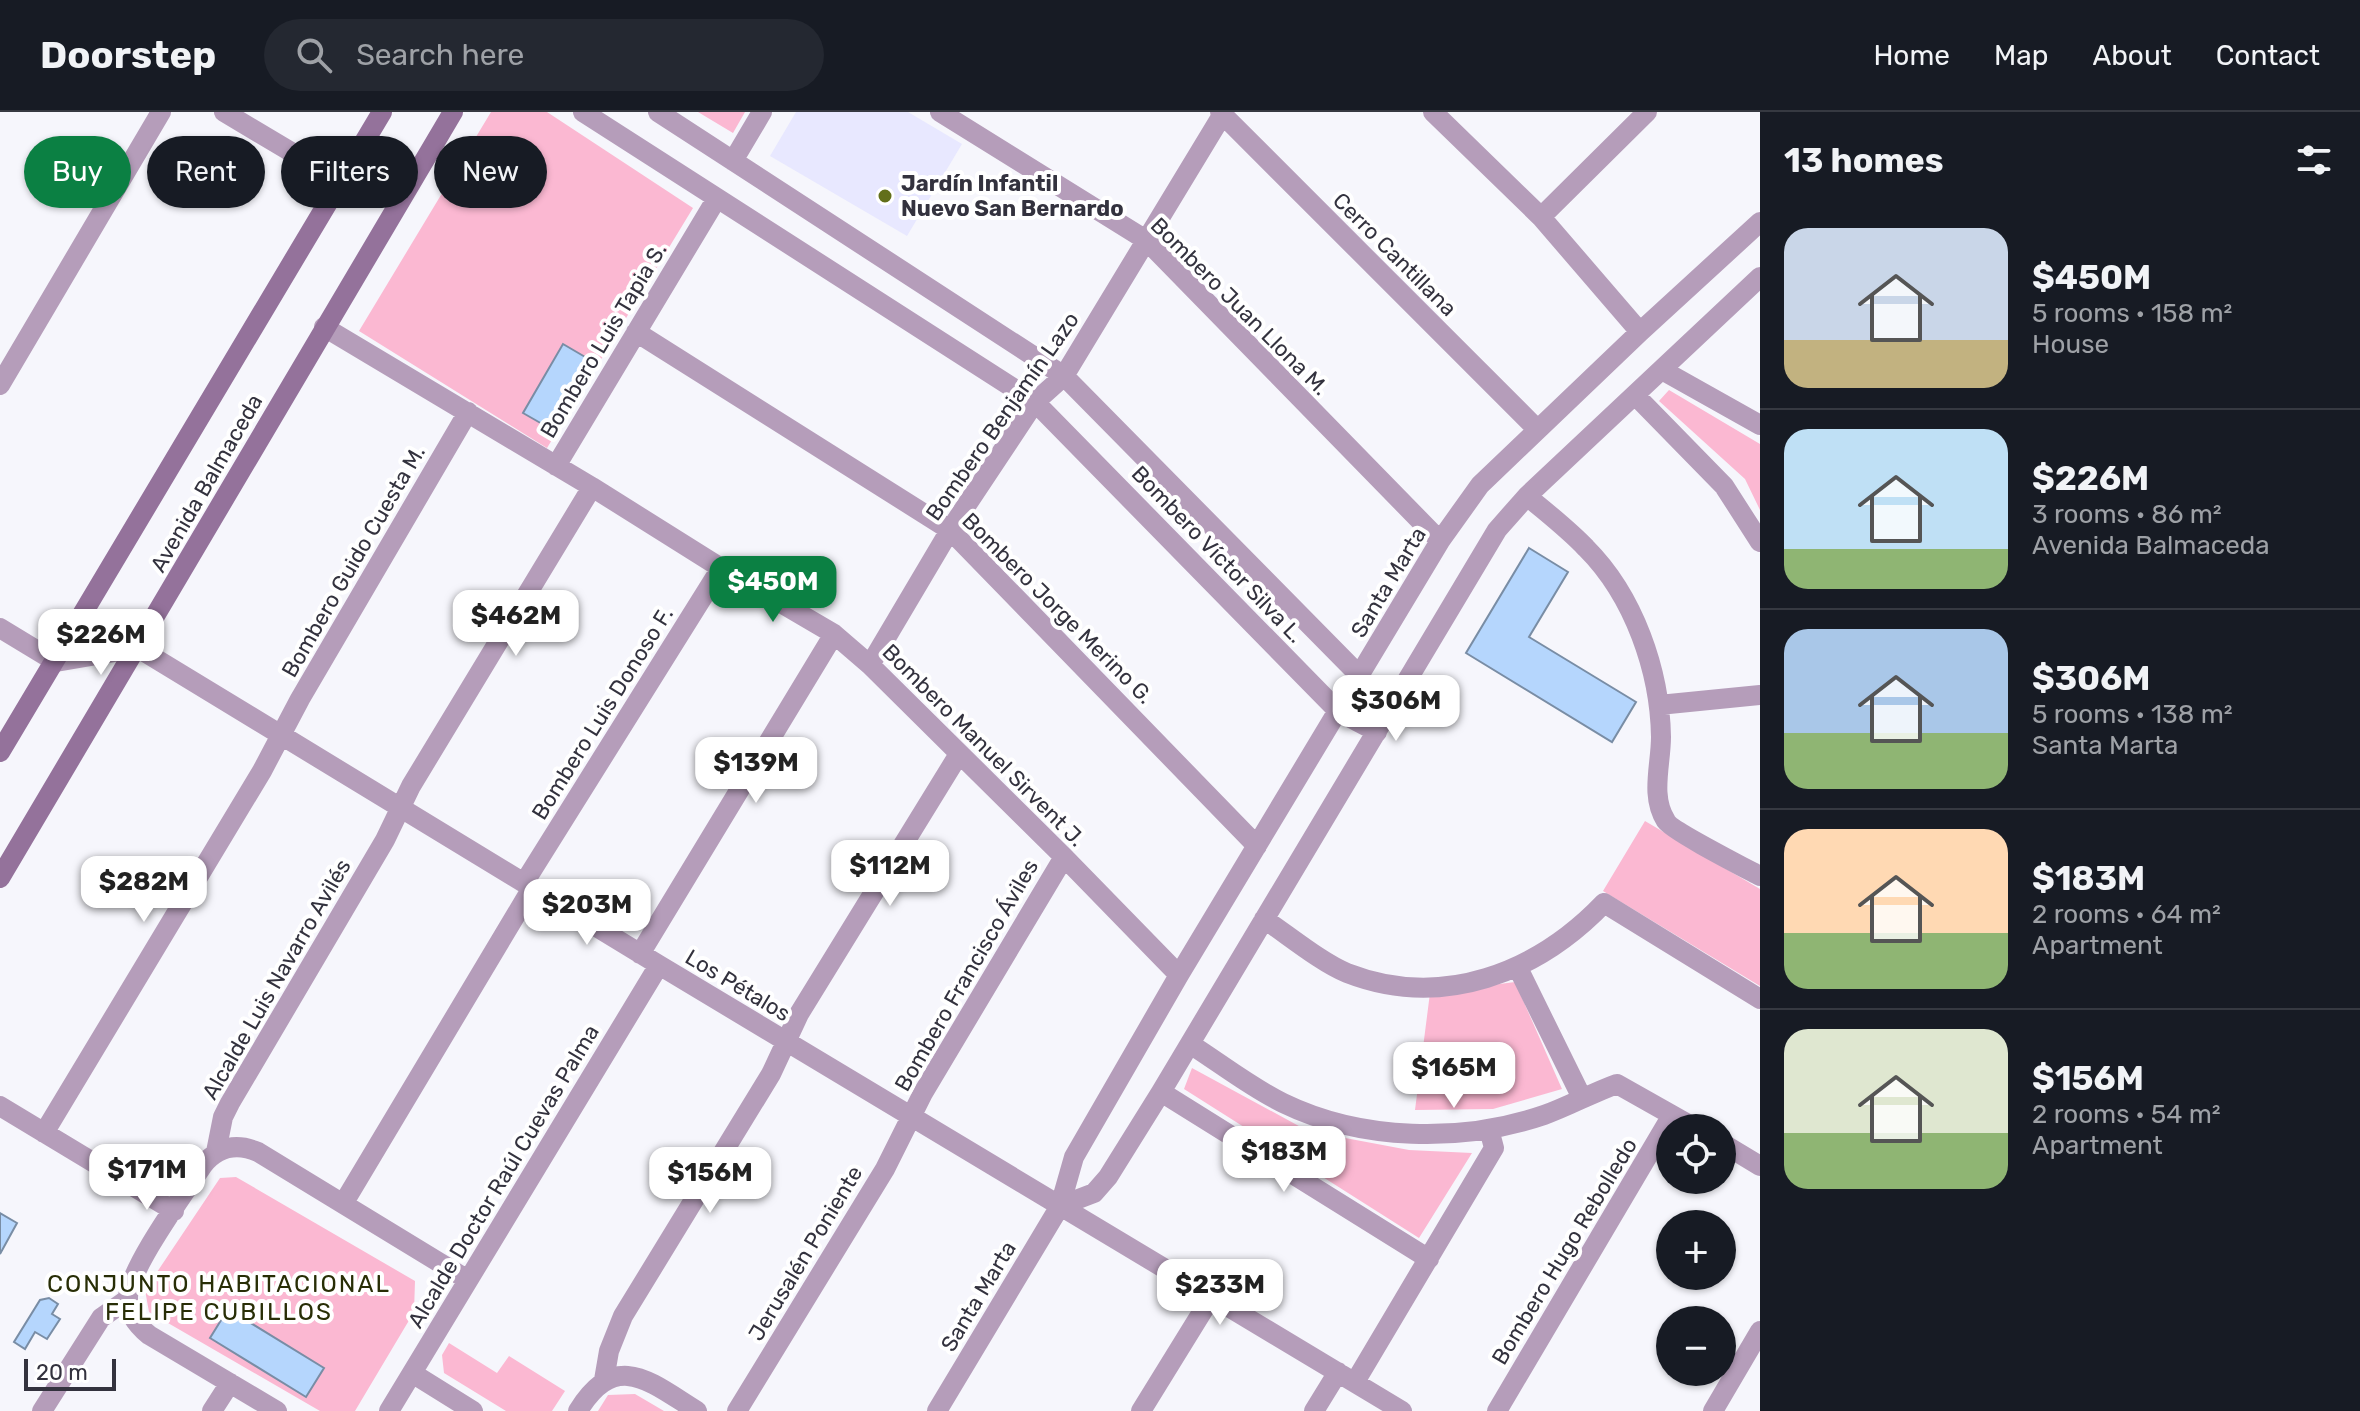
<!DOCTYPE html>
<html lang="en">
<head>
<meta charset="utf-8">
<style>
  body { margin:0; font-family:Rubik,sans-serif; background:#242831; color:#f1f3f6; height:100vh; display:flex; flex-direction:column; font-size:30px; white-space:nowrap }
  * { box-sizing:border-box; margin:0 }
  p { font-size:26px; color:#9ea1a6 }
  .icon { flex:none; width:44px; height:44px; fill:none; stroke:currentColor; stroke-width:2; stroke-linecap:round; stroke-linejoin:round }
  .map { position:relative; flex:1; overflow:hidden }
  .drawer { display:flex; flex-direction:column; background:#171b24; width:600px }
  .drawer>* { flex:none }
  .hud { position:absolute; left:24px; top:24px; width:760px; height:72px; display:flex; gap:16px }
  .controls { position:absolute; left:1656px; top:1002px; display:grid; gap:16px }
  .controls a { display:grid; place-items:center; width:80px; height:80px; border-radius:50%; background:#171b24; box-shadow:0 2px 6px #0004; font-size:40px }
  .scale { position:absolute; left:24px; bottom:20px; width:92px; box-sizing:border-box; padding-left:8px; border:4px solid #33323e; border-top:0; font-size:22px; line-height:28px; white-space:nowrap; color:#33323e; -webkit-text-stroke:6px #fff; paint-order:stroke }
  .price { position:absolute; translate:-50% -68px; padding:0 18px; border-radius:16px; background:#fff; color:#222; font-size:26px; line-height:52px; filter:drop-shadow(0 2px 4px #0008) }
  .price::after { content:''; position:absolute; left:50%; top:48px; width:24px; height:18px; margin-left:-12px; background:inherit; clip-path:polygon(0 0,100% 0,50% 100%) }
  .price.on { background:#0b8043; color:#fff }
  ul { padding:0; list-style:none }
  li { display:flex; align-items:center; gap:24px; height:200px; padding:0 24px }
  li+li { border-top:2px solid #363941 }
  li span { display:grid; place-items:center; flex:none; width:224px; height:160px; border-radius:24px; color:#555 }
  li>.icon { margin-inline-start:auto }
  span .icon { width:96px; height:96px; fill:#fffc; stroke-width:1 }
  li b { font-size:34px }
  h2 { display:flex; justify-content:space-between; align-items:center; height:96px; padding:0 24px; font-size:34px }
  .chip { padding:0 28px; border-radius:36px; background:#171b24; box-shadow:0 2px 6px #0004; font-size:28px; line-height:72px }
  .chip.on { background:#0b8043; color:#fff }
  header { display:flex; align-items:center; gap:48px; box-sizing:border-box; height:112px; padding:0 40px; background:#171b24; border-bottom:2px solid #363941 }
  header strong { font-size:38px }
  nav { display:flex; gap:44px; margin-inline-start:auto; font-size:28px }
  .search { width:560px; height:72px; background:#242831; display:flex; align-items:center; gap:20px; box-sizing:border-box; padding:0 28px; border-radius:44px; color:#9ea1a6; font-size:30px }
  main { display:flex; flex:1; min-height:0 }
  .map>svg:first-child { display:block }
</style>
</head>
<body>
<header>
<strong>Doorstep</strong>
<div class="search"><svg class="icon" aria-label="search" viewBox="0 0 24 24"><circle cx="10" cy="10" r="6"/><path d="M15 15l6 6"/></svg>Search here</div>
<nav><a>Home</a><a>Map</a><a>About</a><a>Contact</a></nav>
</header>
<main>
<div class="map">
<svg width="1760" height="1299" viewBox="0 0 1760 1299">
  <rect width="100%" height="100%" fill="#f6f6fc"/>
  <path fill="#e8e8ff" d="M796,0H908L962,32L907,124L770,44Z"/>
  <path fill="#fbb8d2" d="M491,0H547L693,96L547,336L359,219Z
    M698,0H745L733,21Z
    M1669,278L1760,332V398L1745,367L1659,289Z
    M1645,709L1760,777V874L1603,779Z
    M1515,870L1562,977L1493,997L1415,998L1430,881Z
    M1192,956L1308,1019L1409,1038L1472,1041L1419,1126L1184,977Z
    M236,1065L415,1169L414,1200L355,1299H320L149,1200L145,1178L220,1066Z
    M449,1231L497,1261L509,1244L565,1279L552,1299H506L444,1261L442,1243Z
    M635,1282L664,1299H598L608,1283Z"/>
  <path fill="#b5d6fd" stroke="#798da5" stroke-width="2" d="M563,232L592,249L551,317L523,301Z
    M1529,436L1568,460L1529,525L1636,590L1612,630L1466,541Z
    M0,1101L17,1111L0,1142Z
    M49,1186L58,1192L52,1202L60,1207L47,1227L35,1220L25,1237L14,1230L40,1188Z
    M228,1197L324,1256L306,1285L210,1226Z"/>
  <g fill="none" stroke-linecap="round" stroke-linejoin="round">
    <path stroke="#b59dba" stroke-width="20" d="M224,0L340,69
      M583,0L1035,290L1339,600L1377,620
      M658,0L1064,264L1360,564L1377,620
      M940,0L1146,128L1440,429
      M1220,0L1537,317
      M1433,0L1541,105L1640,220
      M733,49L762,0
      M1541,105L1647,0
      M324,215L592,375L721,456L834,522L870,553L1064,745L1179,863
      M636,220L950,418L1257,734
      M1662,258L1760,313
      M0,273L161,0
      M1635,283L1724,374L1760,430
      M556,354L717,86
      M1527,384C1547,401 1568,417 1586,436C1634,484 1660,559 1661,625C1661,653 1650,684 1666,709C1671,718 1745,756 1760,764
      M0,516L56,550L138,536L659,853L1402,1299
      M870,553L950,418L1035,290L1064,264L1224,0
      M1659,593L1760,583
      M524,771L721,456
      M1264,807C1288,823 1322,851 1347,861C1442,898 1537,861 1604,791L1760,887
      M640,842L834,522
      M1518,856L1582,986
      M1190,932C1220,951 1250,975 1283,991C1361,1029 1462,1031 1544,1003C1569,994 1592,981 1617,972L1695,1016
      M1161,980L1429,1147
      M0,994L174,1099
      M44,1021L262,659L300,587L468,300
      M1722,1031L1760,1054
      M216,1040L223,1005L230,991L385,728L411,674L592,375
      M343,1092L532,776
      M1060,1094L1094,1081L1108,1065L1161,980L1497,418L1527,384L1760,165
      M412,1261L473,1299
      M604,1268L609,1239L623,1204L771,962L799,902L959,642
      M1355,1270L1494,1036L1489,1017
      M42,1299L101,1206L128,1187
      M212,1299L230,1271
      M277,1299L149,1223C138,1214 128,1202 128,1187C127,1159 186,1079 203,1053C218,1034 237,1031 258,1040L468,1168
      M389,1299L659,853
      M578,1299C616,1237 650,1270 697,1299
      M737,1299L885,1057L923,981L1064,745
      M937,1299L1060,1094L1074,1045L1179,863L1440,429L1480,373L1640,220L1760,110
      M1141,1299L1212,1184
      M1314,1299L1338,1260
      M1497,1299L1672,1003
      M1713,1299L1760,1219"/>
    <path stroke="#94729b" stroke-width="20" d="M0,640L382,0
      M0,766L453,0"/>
  </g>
  <circle fill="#626f1a" stroke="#fff" stroke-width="3" cx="885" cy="84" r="8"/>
  <g text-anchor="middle" stroke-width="8" stroke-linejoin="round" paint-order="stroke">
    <g font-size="22" font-weight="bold" fill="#33323e" stroke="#fff" text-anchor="start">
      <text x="901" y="79">Jardín Infantil<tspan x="901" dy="25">Nuevo San Bernardo</tspan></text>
    </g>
    <g font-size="22" fill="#33323e" stroke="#fff">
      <text transform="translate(1395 142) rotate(45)" y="8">Cerro Cantillana</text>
      <text transform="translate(1240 194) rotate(45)" y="8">Bombero Juan Llona M.</text>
      <text transform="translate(603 228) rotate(-59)" y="8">Bombero Luis Tapia S.</text>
      <text transform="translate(1002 304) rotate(-55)" y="8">Bombero Benjamín Lazo</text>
      <text transform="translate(206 371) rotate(-60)" y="8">Avenida Balmaceda</text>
      <text transform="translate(1218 442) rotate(46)" y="8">Bombero Víctor Silva L.</text>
      <text transform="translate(353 449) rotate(-60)" y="8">Bombero Guido Cuesta M.</text>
      <text transform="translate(1388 470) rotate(-59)" y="8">Santa Marta</text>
      <text transform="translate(1058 496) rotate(45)" y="8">Bombero Jorge Merino G.</text>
      <text transform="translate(602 601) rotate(-58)" y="8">Bombero Luis Donoso F.</text>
      <text transform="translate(984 633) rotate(45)" y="8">Bombero Manuel Sirvent J.</text>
      <text transform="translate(966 863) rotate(-60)" y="8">Bombero Francisco Áviles</text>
      <text transform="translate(276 867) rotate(-60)" y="8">Alcalde Luis Navarro Avilés</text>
      <text transform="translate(738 873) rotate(31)" y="8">Los Pétalos</text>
      <text transform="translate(503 1064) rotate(-59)" y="8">Alcalde Doctor Raúl Cuevas Palma</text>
      <text transform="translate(1564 1139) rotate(-59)" y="8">Bombero Hugo Rebolledo</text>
      <text transform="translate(805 1141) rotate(-59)" y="8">Jerusalén Poniente</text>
      <text transform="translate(978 1184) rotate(-59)" y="8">Santa Marta</text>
    </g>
    <g font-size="24" letter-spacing="2" fill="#282e06" stroke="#fff">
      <text x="219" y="1180">CONJUNTO HABITACIONAL<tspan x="219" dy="28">FELIPE CUBILLOS</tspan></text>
    </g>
  </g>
</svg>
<div class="controls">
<a><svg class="icon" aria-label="locate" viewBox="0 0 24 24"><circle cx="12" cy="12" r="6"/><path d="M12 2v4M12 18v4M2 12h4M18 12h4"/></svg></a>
<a>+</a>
<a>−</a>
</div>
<div class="scale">20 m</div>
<b class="price on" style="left:773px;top:512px">$450M</b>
<b class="price" style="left:516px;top:546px">$462M</b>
<b class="price" style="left:101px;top:565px">$226M</b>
<b class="price" style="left:1396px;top:631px">$306M</b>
<b class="price" style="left:756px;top:693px">$139M</b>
<b class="price" style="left:890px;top:796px">$112M</b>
<b class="price" style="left:144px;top:812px">$282M</b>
<b class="price" style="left:587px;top:835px">$203M</b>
<b class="price" style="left:1454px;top:998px">$165M</b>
<b class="price" style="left:1284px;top:1082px">$183M</b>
<b class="price" style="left:147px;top:1100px">$171M</b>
<b class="price" style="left:710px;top:1103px">$156M</b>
<b class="price" style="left:1220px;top:1215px">$233M</b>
<div class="hud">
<a class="chip on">Buy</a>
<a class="chip">Rent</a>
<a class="chip">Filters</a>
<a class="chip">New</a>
</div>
</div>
<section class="drawer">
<h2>13 homes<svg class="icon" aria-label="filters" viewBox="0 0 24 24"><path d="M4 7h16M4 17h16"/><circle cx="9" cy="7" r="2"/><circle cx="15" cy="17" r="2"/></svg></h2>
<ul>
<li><span style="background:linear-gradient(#c9d6e8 70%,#c2b280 0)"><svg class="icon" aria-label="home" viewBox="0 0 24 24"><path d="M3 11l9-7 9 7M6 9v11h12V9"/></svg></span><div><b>$450M</b><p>5 rooms · 158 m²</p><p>House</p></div></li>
<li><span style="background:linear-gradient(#bfe0f5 75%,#8fb573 0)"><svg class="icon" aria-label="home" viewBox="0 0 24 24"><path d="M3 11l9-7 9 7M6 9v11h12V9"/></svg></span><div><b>$226M</b><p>3 rooms · 86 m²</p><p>Avenida Balmaceda</p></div></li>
<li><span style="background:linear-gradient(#a9c7e8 65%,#8fb573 0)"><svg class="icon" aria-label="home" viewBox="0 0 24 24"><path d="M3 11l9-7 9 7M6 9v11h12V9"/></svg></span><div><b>$306M</b><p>5 rooms · 138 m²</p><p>Santa Marta</p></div></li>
<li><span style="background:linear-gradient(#ffd9b3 65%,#8fb573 0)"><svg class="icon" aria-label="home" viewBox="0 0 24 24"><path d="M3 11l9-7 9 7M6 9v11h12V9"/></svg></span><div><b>$183M</b><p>2 rooms · 64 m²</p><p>Apartment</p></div></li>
<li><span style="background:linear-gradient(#dfe7d0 65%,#8fb573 0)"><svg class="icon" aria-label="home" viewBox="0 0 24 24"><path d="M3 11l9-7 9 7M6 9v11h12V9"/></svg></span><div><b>$156M</b><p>2 rooms · 54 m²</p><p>Apartment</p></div></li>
</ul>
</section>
</main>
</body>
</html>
